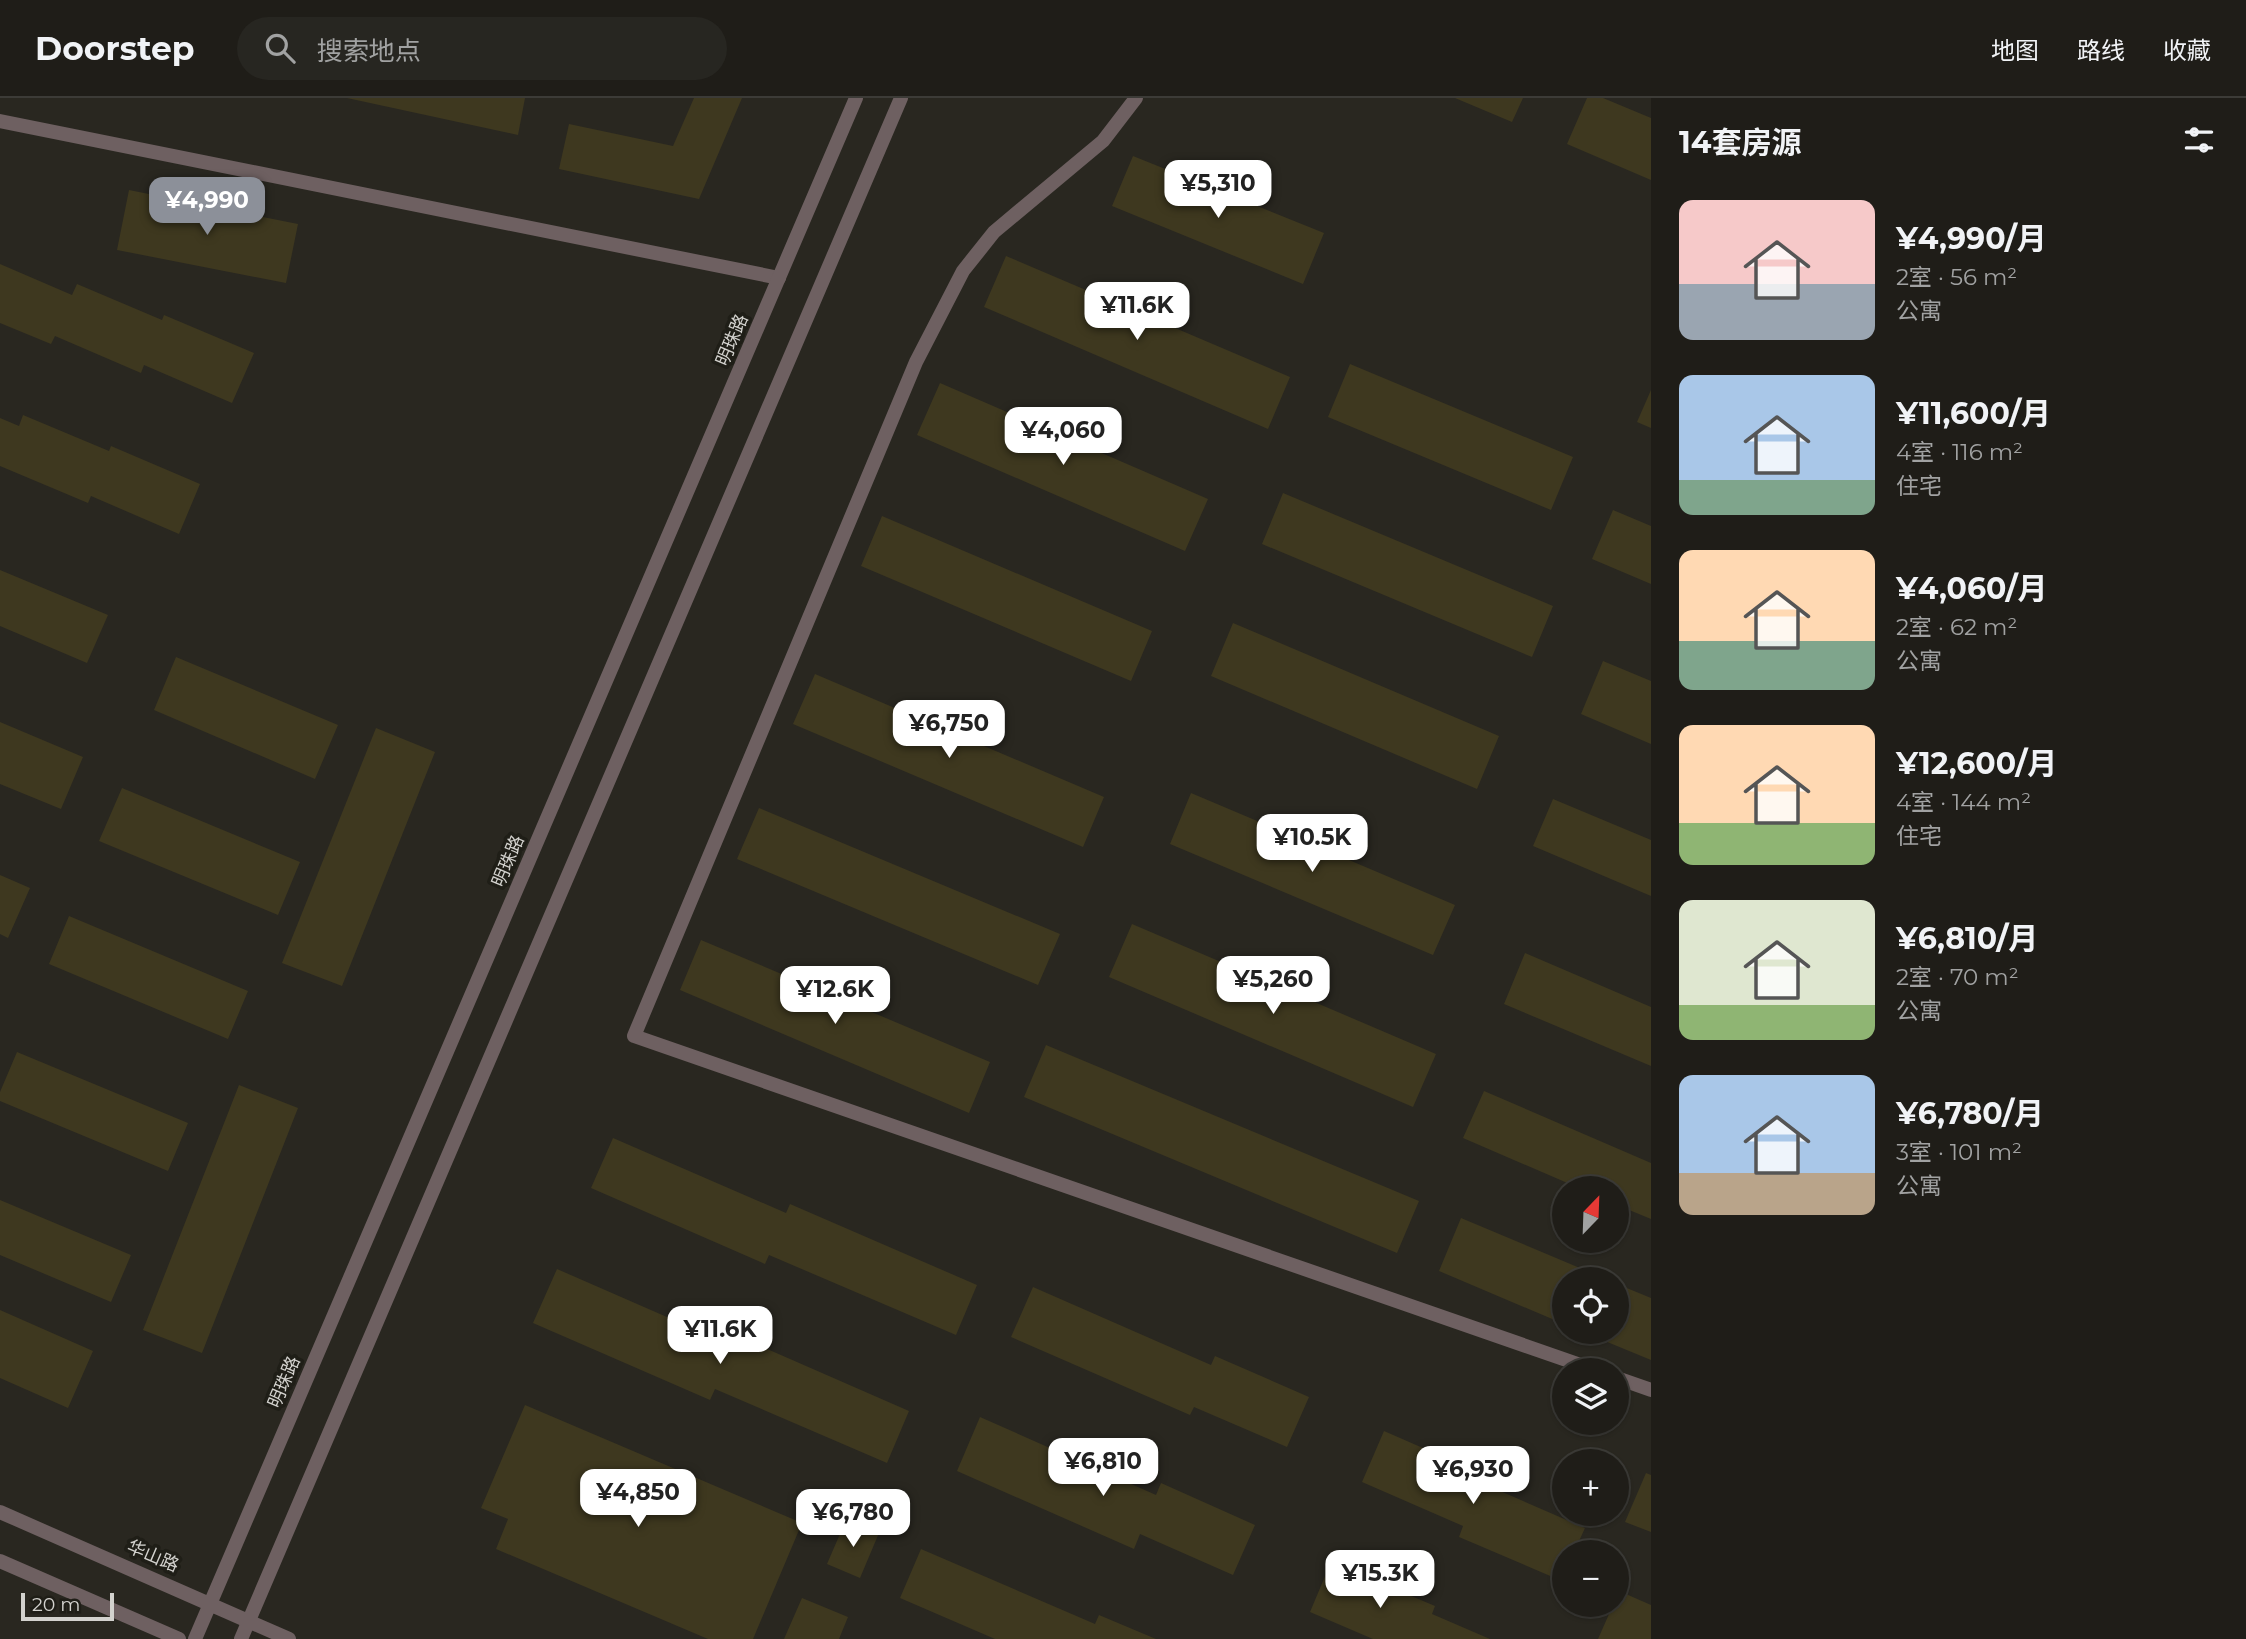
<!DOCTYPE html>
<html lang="zh">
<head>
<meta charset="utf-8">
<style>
  body { margin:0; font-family:Montserrat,"Noto Sans SC",sans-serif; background:#272621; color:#f1f3f6; height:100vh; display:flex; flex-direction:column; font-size:26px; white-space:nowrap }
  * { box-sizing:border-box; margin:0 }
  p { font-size:23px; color:#a1a2a2 }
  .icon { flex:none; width:38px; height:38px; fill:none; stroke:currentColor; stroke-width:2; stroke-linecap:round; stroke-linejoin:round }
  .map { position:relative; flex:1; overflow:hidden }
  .panel { display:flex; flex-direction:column; background:#1f1d18; width:595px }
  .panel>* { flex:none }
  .needle { width:46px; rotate:23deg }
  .controls { position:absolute; left:1552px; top:1078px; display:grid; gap:14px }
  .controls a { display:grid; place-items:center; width:77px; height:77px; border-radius:50%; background:#1f1d18; box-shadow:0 2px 5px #0004,0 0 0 2px #3c3b37; font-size:35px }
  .scale { position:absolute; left:21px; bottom:18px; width:93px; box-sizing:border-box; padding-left:7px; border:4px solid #d3d2ce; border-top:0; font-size:19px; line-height:24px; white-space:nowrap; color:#d3d2ce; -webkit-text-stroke:5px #1f1e17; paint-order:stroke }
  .price { position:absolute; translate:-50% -60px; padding:0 16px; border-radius:14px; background:#fff; color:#222; font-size:23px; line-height:46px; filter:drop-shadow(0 2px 4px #0008) }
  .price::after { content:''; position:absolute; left:50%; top:42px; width:21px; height:16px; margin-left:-10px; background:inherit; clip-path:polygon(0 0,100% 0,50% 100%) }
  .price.selected { background:#8c9099; color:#fff }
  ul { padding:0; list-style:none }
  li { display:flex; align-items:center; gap:21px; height:175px; padding:0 28px }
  li span { display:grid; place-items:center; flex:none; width:196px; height:140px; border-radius:14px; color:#555 }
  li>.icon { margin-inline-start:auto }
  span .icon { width:84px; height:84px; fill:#fffc; stroke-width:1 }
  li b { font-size:30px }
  h2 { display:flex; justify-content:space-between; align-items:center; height:84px; padding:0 28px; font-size:30px }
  header { display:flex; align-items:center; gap:42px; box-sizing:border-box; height:98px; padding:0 35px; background:#1f1d18; border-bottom:2px solid #3c3b37 }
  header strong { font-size:33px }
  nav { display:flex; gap:38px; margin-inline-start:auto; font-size:24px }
  .search { width:490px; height:63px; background:#272621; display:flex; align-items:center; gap:18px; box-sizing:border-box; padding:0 24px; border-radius:38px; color:#a1a2a2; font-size:26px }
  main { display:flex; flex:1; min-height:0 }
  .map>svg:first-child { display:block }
</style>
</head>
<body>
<header>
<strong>Doorstep</strong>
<div class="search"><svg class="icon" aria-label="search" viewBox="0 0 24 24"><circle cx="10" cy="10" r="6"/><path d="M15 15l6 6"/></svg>搜索地点</div>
<nav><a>地图</a><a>路线</a><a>收藏</a></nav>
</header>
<main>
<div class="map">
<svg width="1651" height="1541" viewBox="0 0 1651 1541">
  <rect width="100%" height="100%" fill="#292720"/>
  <path fill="#3e381f" d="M347,0H525L518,37Z
    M694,0H742L699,101L559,71L569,26L673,48Z
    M1455,0H1523L1512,24Z
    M1587,0H1603L1651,20V82L1567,46Z
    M1133,58L1324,135L1303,186L1112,108Z
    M129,92L298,126L286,185L117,152Z
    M1006,158L1290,279L1268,331L984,209Z
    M0,166L72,197L77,186L162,222L164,217L254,255L232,305L144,267L141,275L55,238L51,246L0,225Z
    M1350,266L1573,359L1551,412L1328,319Z
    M940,285L1208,401L1185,453L917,337Z
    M1651,292V330L1637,324Z
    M23,317L109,353L111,348L200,386L179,436L91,398L88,405L0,368V320L19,328Z
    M1283,395L1553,508L1532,559L1262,446Z
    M1613,412L1651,428V486L1592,461Z
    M882,418L1152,533L1131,583L861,468Z
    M0,472L108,517L87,565L0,528Z
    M1233,525L1499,638L1477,691L1211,578Z
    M176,559L338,627L315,681L154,612Z
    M1603,563L1651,583V646L1581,616Z
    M815,576L1104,699L1083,749L793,626Z
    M0,624L83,659L61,711L0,686Z
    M376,630L435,654L342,888L282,865Z
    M122,690L300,764L278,817L99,743Z
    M1191,695L1455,807L1433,857L1170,746Z
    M1553,701L1651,742V798L1533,748Z
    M759,710L1060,836L1038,887L737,761Z
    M0,777L30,790L8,840L0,836Z
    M69,818L248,893L228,941L49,866Z
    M1132,826L1436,956L1413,1009L1109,879Z
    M701,842L990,964L969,1015L680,892Z
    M1525,855L1651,909V968L1504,906Z
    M1046,947L1419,1103L1397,1155L1024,999Z
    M17,954L188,1025L168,1073L0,1003V994Z
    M239,987L298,1010L202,1255L143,1232Z
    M1484,993L1651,1065V1121L1617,1107V1090H1579L1463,1040Z
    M613,1040L786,1115L790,1106L977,1187L956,1237L769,1157L765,1166L591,1090Z
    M0,1102L131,1157L111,1204L0,1157Z
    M1461,1120L1606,1181H1564V1226L1439,1173Z
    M557,1171L731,1247L735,1237L909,1313L887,1365L715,1291L710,1302L533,1225Z
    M1617,1186L1651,1200V1262L1583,1234H1617Z
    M1033,1189L1211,1267L1215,1258L1309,1299L1287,1349L1194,1309L1190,1317L1011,1239Z
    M0,1212L93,1253L68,1310L0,1280Z
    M525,1307L802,1425L753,1541H708L496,1451L508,1421L481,1410Z
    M980,1319L1156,1397L1161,1385L1255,1427L1233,1477L1140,1436L1134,1451L957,1373Z
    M1384,1333L1487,1378L1484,1386L1585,1430L1574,1454H1564L1562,1483L1459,1439L1463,1428L1362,1384Z
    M1646,1375L1651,1377V1434L1625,1424Z
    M846,1422L879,1435L860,1480L827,1466Z
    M921,1451L1095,1526L1099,1517L1156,1541H995L900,1500Z
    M1331,1464L1435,1508L1432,1516L1490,1541H1373L1310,1514Z
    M1619,1493L1651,1507V1541H1598L1613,1507H1617Z
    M802,1500L848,1519L839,1541H784Z"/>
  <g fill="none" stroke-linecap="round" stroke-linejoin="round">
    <path stroke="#6e6061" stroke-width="14" d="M1136,0L1103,43L994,134L963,173L916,264L634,938L1595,1272
      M1617,1280L1651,1292"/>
    <path stroke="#6e6061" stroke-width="14" d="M0,23L779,180"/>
    <path stroke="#6e6061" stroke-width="14" d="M0,1414L289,1541
      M0,1463L179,1541
      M195,1541L856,0
      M241,1541L901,0"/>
  </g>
  <g text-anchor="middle" stroke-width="7" stroke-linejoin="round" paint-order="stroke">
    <g font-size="18" fill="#d3d2ce" stroke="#1f1e17">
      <text transform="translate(732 242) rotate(-67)" y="6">明珠路</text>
      <text transform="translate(508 763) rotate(-67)" y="6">明珠路</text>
      <text transform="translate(284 1284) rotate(-67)" y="6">明珠路</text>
      <text transform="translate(153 1458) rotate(23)" y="6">华山路</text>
    </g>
  </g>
</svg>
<div class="controls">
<a><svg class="needle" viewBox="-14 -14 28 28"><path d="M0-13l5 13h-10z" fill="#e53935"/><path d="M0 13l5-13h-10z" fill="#a1a2a2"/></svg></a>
<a><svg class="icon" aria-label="locate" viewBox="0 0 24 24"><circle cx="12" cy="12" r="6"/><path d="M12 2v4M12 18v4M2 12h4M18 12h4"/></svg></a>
<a><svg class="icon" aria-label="layers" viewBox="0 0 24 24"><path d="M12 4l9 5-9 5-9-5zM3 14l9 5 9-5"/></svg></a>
<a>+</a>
<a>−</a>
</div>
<div class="scale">20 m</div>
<b class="price" style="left:1218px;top:122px">¥5,310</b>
<b class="price selected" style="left:207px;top:139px">¥4,990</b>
<b class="price" style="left:1137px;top:244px">¥11.6K</b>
<b class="price" style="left:1063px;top:369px">¥4,060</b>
<b class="price" style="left:949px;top:662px">¥6,750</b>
<b class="price" style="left:1312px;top:776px">¥10.5K</b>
<b class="price" style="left:1273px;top:918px">¥5,260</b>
<b class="price" style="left:835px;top:928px">¥12.6K</b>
<b class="price" style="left:720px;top:1268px">¥11.6K</b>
<b class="price" style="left:1103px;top:1400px">¥6,810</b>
<b class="price" style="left:1473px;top:1408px">¥6,930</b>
<b class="price" style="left:638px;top:1431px">¥4,850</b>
<b class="price" style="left:853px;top:1451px">¥6,780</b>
<b class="price" style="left:1380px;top:1512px">¥15.3K</b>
</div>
<section class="panel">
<h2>14套房源<svg class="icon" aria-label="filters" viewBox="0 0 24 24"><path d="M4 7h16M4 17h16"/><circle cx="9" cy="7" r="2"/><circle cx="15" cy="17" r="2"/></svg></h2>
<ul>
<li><span style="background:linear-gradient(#f6c9c9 60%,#9aa5b1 0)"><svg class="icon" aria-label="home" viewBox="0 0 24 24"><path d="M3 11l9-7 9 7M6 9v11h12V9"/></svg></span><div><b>¥4,990/月</b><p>2室 · 56 m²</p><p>公寓</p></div></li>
<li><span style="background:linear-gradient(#a9c7e8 75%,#7fa58c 0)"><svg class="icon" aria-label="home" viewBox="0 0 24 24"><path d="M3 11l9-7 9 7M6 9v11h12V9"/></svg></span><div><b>¥11,600/月</b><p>4室 · 116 m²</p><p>住宅</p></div></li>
<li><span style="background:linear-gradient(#ffd9b3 65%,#7fa58c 0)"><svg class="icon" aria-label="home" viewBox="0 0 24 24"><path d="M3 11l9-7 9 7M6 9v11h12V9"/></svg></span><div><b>¥4,060/月</b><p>2室 · 62 m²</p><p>公寓</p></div></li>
<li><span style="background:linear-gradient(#ffd9b3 70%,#8fb573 0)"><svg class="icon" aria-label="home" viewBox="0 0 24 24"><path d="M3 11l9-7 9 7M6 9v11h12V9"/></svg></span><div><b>¥12,600/月</b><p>4室 · 144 m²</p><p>住宅</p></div></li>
<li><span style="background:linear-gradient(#dfe7d0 75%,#8fb573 0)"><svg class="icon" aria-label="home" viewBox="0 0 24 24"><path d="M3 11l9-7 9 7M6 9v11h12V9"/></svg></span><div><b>¥6,810/月</b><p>2室 · 70 m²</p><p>公寓</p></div></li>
<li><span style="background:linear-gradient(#a9c7e8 70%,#b9a48a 0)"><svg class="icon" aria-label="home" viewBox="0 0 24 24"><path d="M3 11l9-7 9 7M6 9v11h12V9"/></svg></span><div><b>¥6,780/月</b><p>3室 · 101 m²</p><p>公寓</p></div></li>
</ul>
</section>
</main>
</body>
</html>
